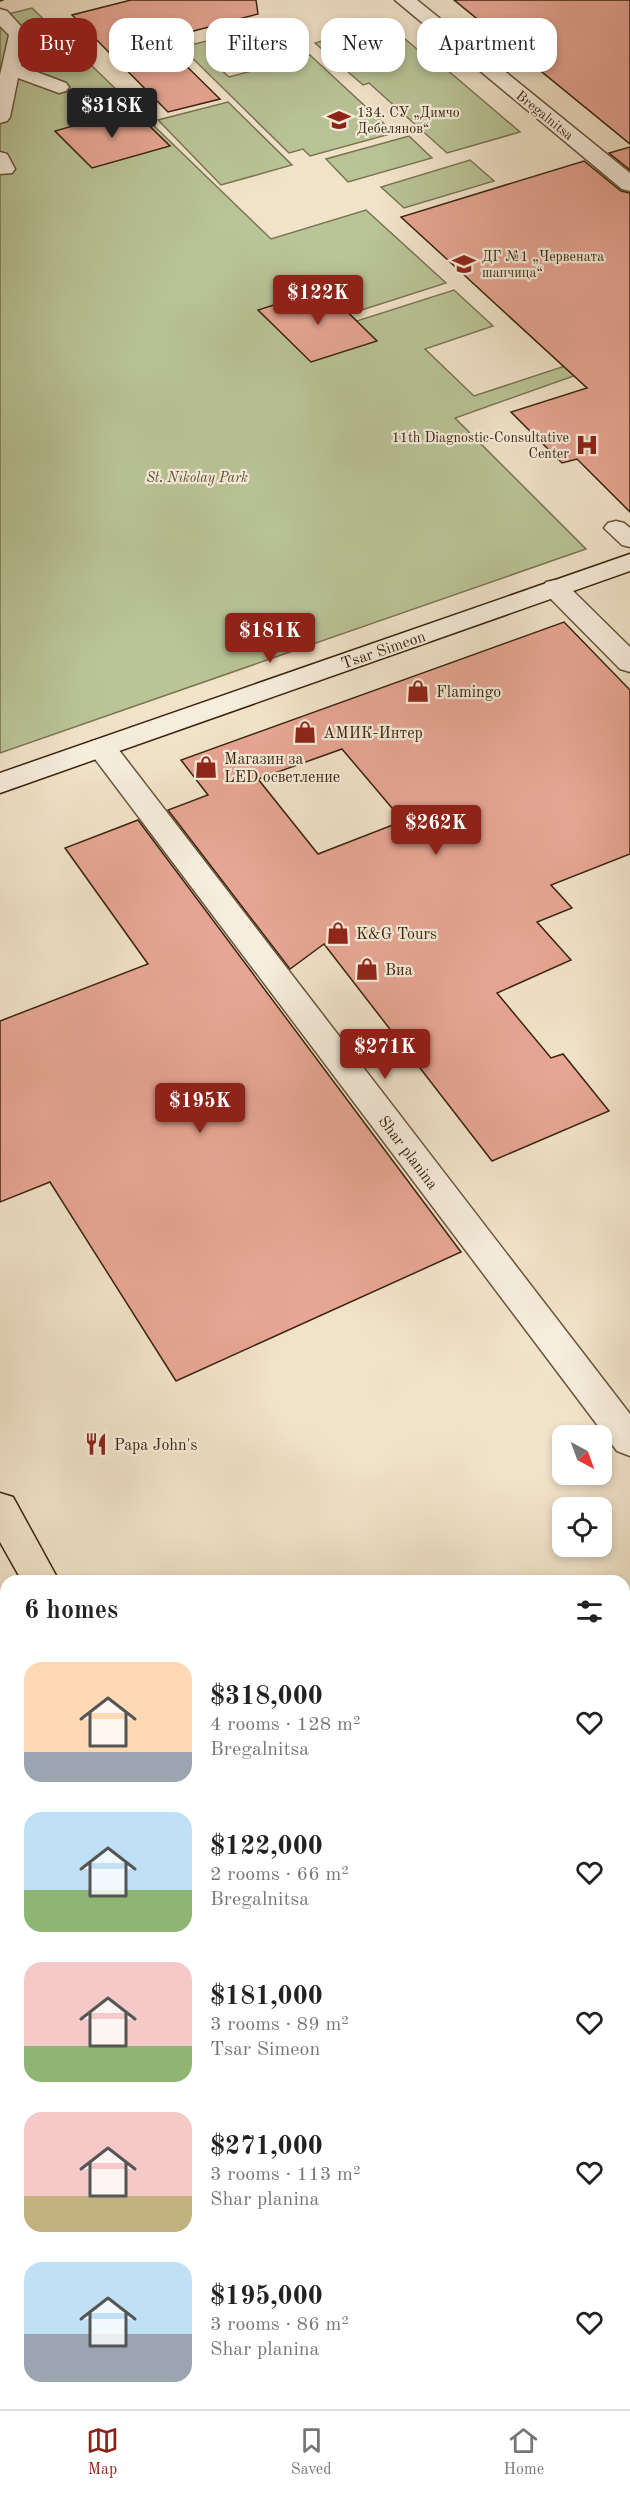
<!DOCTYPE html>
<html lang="en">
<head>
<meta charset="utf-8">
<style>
  body { margin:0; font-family:"Old Standard TT",serif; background:#f2f2f2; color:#222; height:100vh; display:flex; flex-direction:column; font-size:22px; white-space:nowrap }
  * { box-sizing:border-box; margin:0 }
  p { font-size:20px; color:#767676 }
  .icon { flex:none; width:33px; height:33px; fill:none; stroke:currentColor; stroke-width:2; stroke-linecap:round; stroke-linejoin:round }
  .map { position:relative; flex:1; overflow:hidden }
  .side { position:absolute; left:0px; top:1575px; width:630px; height:834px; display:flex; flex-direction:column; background:#fff; border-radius:18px 18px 0 0; box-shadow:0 3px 9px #0003 }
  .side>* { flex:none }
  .hud { position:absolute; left:18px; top:18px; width:594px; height:54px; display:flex; gap:12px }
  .needle { width:39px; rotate:139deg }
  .tools { position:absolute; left:552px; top:1425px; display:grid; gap:12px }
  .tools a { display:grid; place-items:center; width:60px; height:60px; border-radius:12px; background:#fff; box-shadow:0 3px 9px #0003; font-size:30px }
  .price { position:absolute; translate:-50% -51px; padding:0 14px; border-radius:6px; background:#8f2418; color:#fff; font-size:20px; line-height:39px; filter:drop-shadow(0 2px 3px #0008) }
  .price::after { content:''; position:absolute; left:50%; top:36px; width:18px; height:14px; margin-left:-9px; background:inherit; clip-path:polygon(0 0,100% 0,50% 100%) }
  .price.active { background:#222; color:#fff }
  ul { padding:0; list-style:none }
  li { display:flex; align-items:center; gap:18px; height:150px; padding:0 24px }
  li span { display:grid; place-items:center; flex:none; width:168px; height:120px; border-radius:18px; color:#555 }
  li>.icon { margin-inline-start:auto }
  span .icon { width:72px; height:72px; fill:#fffc; stroke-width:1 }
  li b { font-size:26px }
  h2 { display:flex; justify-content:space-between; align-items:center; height:72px; padding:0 24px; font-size:26px }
  .pill { padding:0 21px; border-radius:18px; background:#fff; box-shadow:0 3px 9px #0003; font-size:21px; line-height:54px }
  .pill.active { background:#8f2418; color:#fff }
  .dock { display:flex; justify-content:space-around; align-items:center; height:84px; border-top:2px solid #e0e0e0; background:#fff; font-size:16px; color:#767676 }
  .dock a { display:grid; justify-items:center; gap:3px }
  .dock .active { color:#8f2418 }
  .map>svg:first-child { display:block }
</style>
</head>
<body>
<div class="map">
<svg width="630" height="2409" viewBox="0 0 630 2409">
  <rect width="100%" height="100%" fill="#f1e3c9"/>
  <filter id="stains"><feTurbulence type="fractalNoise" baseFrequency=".00333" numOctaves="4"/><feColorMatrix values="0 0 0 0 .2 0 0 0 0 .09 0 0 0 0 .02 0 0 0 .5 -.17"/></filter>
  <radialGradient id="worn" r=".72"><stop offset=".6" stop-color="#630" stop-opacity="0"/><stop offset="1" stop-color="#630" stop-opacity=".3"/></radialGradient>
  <path fill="#b9c497" stroke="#7a7452" stroke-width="1.5" d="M32,8L271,239L366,210L446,283L349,314L357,321L454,290L493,326L425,349L474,396L589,358L599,367L455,418L586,549L0,753V16Z
    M386,23L435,64L439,63L520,132L447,153L369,83L363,85L315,43Z
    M275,24L296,43L216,65L229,77L310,55L394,133L310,156L303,149L289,153L173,39L186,36L195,44Z
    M228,102L292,165L221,185L158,120Z
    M409,136L432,158L348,182L326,159Z
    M470,160L494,181L404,208L381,187Z"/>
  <path fill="#e7a694" stroke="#3a240d" stroke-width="1.5" fill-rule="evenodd" d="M131,0H256L258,14L171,37L173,39L162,42L220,99L168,112L72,15Z
    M454,0H630V144Z
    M132,109L170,146L92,168L55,131Z
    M630,147V170L609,153Z
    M584,161L621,191L630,193V512L577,459L562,463L511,412L587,388L401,217Z
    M324,289L377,341L311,362L258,310Z
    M564,622L630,690V854L551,885L572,908L537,922L571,960L497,993L551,1058L563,1054L609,1111L492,1161L324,944L290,969L168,810L208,795L181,760ZM342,749L403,821L318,854L258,779Z
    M138,820L461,1252L176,1381L50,1182L0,1202V1021L148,964L65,848Z"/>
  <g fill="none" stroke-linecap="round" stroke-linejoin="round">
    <g stroke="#68543c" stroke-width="3">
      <path id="lane" d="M0,9L7,11L28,34L21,66L66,83L69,87L66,91L59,93L18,78L10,117L7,121L0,123V75L9,35L0,26Z
        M0,152L7,154L15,169L12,173L0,174Z
        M616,521L624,523L630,528V547L622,545L604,528L608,523Z"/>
    </g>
    <g stroke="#68543c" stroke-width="3">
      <path id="street" d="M395,0H417L630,173V191L622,189Z
        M555,580L564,582L630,647V672L620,669L546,594L542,588L546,582Z
        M102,739L112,741L630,1414V1456L617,1451L92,755L88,748L92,741Z
        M630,1915V1956L624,1959V1918Z
        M6,2242V2287L0,2289V2244Z"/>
    </g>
    <g stroke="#3a240d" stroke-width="3">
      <path id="secondary" d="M630,554V571L0,793V773Z"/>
    </g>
    <g stroke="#3a240d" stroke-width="3">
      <path id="primary" d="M0,1493L13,1497L59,1581H22L0,1542Z
        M0,1705L6,1707V1751L0,1748Z
        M279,2403H325L327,2409H281Z
        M449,2403H495L497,2409H451Z"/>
    </g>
    <use href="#lane" fill="#f6eddc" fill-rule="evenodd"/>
    <use href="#street" fill="#f6eddc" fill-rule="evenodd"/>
    <use href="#secondary" fill="#f6eddc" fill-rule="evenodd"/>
    <use href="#primary" fill="#f1e3c9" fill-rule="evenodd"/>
    <path stroke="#3a240d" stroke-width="1.5" d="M0,1L3,0"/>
  </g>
  <defs>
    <g id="school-bare" transform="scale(1.8)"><path d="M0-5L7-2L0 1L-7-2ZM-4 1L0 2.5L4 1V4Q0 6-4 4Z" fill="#8f2418" stroke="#f6eddc" stroke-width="2.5" paint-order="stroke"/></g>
    <g id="hospital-bare" transform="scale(1.8)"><path d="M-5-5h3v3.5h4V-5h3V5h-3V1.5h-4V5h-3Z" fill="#8f2418" stroke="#f6eddc" stroke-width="2.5" paint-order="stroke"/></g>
    <g id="shop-bare" transform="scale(1.8)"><path d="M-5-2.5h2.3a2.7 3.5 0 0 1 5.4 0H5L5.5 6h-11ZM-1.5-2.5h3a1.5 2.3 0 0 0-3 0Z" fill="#8f2418" stroke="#f6eddc" stroke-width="2.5" paint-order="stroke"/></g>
    <g id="restaurant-bare" transform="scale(1.8)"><path d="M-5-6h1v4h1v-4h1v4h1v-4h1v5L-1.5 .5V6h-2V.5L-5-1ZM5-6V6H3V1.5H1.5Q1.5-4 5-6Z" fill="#8f2418" stroke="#f6eddc" stroke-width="2.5" paint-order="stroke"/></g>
  </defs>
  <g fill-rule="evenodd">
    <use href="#school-bare" x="339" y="120"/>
    <use href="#school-bare" x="464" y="264"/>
    <use href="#hospital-bare" x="587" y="445"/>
    <use href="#shop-bare" x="418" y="691"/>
    <use href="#shop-bare" x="305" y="732"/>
    <use href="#shop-bare" x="206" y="767"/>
    <use href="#shop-bare" x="338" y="933"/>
    <use href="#shop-bare" x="367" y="969"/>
    <use href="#restaurant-bare" x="96" y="1444"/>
  </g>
  <g text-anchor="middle" stroke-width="4.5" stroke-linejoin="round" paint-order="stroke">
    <g font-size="14" fill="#3a240d" stroke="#f6eddc" text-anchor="start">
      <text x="357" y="117">134. СУ „Димчо<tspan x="357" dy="16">Дебелянов“</tspan></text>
      <text x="482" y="261">ДГ №1 „Червената<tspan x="482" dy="16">шапчица“</tspan></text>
      <text x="569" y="442" text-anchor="end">11th Diagnostic-Consultative<tspan x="569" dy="16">Center</tspan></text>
    </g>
    <g font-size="14" fill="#3a240d" stroke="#f6eddc">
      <text transform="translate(545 115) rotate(39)" y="5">Bregalnitsa</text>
    </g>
    <g font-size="14" font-style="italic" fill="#5a4c30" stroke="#f6eddc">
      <text x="197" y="482">St. Nikolay Park</text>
    </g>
    <g font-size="16" fill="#3a240d" stroke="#f6eddc">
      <text transform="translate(383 649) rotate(-19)" y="6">Tsar Simeon</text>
      <text transform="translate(409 1152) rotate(53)" y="6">Shar planina</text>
    </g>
    <g font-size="16" fill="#3a240d" stroke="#f6eddc" text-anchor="start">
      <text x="436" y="697">Flamingo</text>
      <text x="323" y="738">АМИК-Интер</text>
      <text x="224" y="764">Магазин за<tspan x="224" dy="18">LED осветление</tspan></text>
      <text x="356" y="939">K&amp;G Tours</text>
      <text x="385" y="975">Виа</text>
      <text x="114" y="1450">Papa John's</text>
    </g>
  </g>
  <rect width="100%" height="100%" filter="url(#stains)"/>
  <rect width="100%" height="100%" fill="url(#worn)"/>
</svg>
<div class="tools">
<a><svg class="needle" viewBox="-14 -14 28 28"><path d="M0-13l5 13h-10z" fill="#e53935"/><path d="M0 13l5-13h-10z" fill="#767676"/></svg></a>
<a><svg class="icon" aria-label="locate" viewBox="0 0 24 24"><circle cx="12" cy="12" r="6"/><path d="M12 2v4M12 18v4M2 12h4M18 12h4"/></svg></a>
</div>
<b class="price active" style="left:112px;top:139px">$318K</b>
<b class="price" style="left:318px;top:326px">$122K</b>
<b class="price" style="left:270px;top:664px">$181K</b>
<b class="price" style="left:436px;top:856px">$262K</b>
<b class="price" style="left:385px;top:1080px">$271K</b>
<b class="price" style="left:200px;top:1134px">$195K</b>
<div class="hud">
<a class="pill active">Buy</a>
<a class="pill">Rent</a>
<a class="pill">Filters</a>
<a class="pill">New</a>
<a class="pill">Apartment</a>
</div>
<section class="side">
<h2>6 homes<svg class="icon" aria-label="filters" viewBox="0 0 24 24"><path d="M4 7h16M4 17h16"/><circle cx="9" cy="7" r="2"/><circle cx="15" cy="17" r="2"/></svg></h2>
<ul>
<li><span style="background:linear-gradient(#ffd9b3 75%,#9aa5b1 0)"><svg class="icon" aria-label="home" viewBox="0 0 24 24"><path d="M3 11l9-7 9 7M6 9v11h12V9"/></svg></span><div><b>$318,000</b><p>4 rooms · 128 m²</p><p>Bregalnitsa</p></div><svg class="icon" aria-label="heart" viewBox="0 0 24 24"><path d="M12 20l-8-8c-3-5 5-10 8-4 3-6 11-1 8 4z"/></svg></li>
<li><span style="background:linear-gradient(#bfe0f5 65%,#8fb573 0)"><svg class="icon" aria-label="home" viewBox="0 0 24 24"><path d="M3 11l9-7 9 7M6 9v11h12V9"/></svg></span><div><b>$122,000</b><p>2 rooms · 66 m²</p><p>Bregalnitsa</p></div><svg class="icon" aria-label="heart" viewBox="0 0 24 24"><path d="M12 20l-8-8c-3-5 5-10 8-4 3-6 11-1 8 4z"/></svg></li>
<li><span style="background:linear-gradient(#f6c9c9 70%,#8fb573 0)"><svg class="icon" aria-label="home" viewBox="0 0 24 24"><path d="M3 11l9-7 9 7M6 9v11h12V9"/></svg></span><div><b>$181,000</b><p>3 rooms · 89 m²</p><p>Tsar Simeon</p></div><svg class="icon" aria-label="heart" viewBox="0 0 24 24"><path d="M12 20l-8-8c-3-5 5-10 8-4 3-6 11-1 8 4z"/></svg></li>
<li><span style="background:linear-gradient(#f6c9c9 70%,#c2b280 0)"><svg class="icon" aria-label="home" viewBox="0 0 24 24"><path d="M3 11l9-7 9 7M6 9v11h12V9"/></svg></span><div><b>$271,000</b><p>3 rooms · 113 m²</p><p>Shar planina</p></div><svg class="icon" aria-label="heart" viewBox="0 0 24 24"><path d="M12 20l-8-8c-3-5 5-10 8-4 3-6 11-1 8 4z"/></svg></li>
<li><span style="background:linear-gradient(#bfe0f5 60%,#9aa5b1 0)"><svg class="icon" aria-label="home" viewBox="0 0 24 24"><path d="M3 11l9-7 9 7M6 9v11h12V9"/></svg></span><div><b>$195,000</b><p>3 rooms · 86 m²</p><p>Shar planina</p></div><svg class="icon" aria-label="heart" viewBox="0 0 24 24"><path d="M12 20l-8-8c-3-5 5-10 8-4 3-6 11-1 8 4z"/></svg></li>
</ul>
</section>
</div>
<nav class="dock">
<a class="active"><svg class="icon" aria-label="map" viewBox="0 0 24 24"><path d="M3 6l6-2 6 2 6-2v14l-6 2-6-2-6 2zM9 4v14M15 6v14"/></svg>Map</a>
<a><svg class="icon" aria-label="saved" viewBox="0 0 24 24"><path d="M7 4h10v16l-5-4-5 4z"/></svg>Saved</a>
<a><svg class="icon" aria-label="home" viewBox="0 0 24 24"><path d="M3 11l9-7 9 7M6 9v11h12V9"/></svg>Home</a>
</nav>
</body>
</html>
